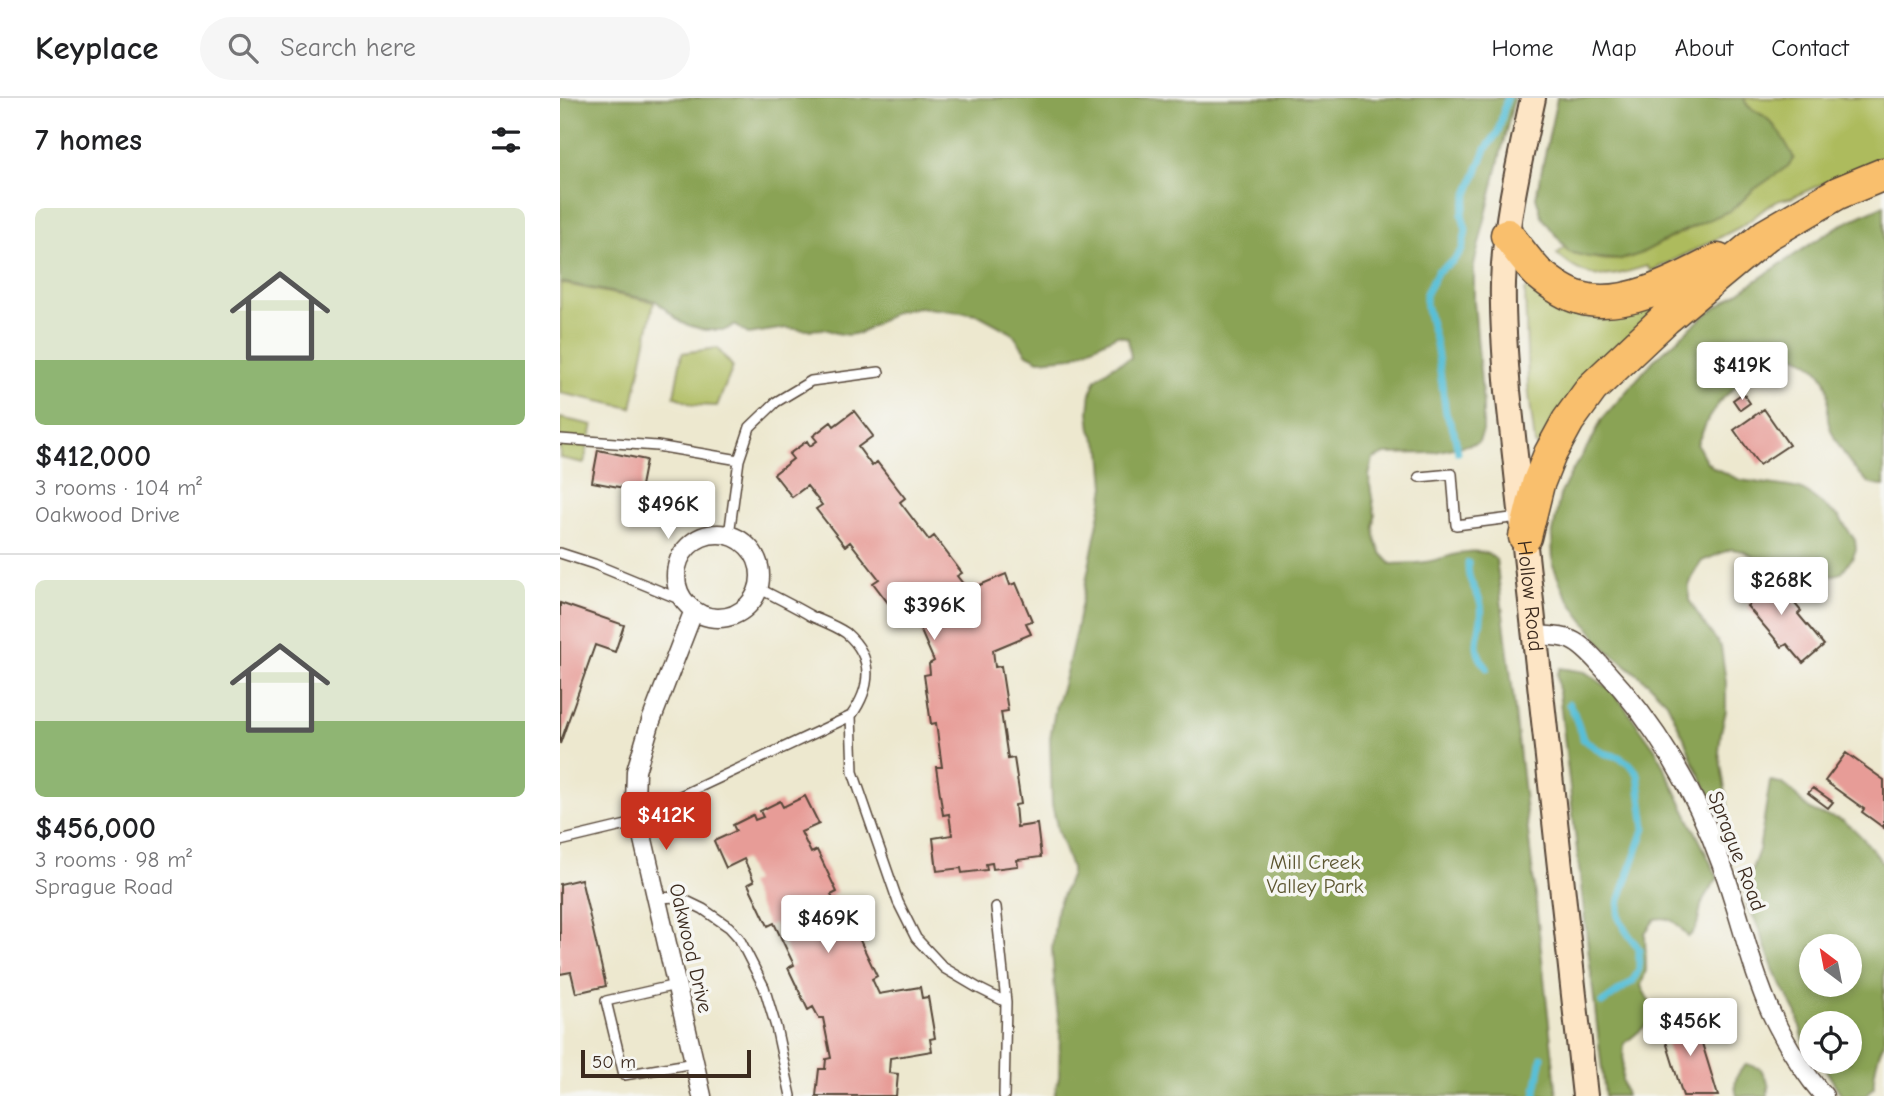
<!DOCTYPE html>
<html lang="en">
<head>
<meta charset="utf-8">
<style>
  body { margin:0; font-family:"Comic Neue",sans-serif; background:#f6f6f6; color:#202124; height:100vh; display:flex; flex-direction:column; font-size:26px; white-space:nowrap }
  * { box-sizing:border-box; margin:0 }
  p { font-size:23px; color:#757577 }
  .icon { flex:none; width:38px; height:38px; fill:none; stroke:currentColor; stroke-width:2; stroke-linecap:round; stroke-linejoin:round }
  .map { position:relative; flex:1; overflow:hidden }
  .drawer { display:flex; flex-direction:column; background:#fff; width:560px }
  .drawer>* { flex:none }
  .needle { width:46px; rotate:328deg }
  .buttons { position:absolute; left:1239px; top:836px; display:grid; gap:14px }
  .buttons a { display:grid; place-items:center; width:63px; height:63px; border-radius:50%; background:#fff; box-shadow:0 4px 10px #0003; font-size:35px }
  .scale { position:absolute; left:21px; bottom:18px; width:170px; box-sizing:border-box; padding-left:7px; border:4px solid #3b2a1e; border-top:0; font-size:19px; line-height:24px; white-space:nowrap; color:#3b2a1e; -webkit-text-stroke:5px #f6f6f2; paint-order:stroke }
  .price { position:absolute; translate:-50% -60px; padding:0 16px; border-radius:7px; background:#fff; color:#222; font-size:23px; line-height:46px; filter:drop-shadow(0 2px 4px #0008) }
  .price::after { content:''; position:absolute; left:50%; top:42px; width:21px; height:16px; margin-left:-10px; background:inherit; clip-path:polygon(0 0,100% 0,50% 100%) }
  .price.active { background:#c8321e; color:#fff }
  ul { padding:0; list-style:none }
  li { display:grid; align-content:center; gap:14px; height:371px; padding:0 35px }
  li+li { border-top:2px solid #e0e0e0 }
  li span { display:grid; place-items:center; height:217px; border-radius:10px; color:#555 }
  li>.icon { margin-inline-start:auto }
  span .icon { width:126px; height:126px; fill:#fffc; stroke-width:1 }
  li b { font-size:30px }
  h2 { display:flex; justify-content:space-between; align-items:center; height:84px; padding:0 35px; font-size:30px }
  header { display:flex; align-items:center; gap:42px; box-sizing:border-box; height:98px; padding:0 35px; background:#fff; border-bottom:2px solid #e0e0e0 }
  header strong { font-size:33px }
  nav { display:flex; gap:38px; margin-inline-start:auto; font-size:24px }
  .search { width:490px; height:63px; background:#f6f6f6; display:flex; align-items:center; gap:18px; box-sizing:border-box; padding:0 24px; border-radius:38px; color:#757577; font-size:26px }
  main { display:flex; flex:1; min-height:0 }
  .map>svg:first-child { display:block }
</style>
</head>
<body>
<header>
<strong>Keyplace</strong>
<div class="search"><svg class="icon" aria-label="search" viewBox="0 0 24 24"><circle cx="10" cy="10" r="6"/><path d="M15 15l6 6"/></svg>Search here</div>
<nav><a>Home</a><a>Map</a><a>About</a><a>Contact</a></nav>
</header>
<main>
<section class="drawer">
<h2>7 homes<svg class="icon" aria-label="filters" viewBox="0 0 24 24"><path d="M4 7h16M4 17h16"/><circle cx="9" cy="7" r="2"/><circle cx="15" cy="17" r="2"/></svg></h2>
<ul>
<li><span style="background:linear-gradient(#dfe7d0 70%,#8fb573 0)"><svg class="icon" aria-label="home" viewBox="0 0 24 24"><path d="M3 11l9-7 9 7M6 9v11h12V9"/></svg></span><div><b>$412,000</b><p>3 rooms · 104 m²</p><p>Oakwood Drive</p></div></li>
<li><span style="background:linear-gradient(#dfe7d0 65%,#8fb573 0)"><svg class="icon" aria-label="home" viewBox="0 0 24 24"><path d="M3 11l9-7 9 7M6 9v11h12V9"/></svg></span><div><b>$456,000</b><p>3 rooms · 98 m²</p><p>Sprague Road</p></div></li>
</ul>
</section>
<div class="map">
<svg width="1324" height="998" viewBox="0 0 1324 998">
  <rect width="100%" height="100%" fill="#f6f6f2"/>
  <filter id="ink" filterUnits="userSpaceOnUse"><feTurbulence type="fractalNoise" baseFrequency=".0143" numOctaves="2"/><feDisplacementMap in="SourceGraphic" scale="14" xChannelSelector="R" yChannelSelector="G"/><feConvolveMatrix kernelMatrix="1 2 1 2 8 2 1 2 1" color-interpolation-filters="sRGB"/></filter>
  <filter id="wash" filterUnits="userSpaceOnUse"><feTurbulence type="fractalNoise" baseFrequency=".00686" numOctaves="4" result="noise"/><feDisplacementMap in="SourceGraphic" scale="28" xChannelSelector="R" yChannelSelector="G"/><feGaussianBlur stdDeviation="1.57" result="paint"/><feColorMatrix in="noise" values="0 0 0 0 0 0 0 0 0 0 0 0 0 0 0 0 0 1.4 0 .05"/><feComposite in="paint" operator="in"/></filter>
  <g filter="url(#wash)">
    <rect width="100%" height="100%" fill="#ede8cf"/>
    <path fill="#adbb5d" stroke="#74723e" stroke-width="2" d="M1184,0H1324V60L1311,64L1231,100C1208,102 1199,118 1180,129C1151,144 1121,159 1091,173L1087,168C1048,180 1029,186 997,156L1005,149L1009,154C1028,159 1049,165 1069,160L1178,107L1192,93L1225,44C1219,36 1213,27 1205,20C1198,12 1187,12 1184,0Z
      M0,185L94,204L72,310L0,295Z
      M968,189C978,197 988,206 1000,211C1020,221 1050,223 1072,217C1081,215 1090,211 1098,208L977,349L975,346L968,288L965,192Z
      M157,250L173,269L157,308L133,307L114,298L122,255Z
      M0,320L33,327L24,365L0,360Z"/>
    <path fill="#8aa354" stroke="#626639" stroke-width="2" fill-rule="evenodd" d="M0,0H954L914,167V204L923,307V333L919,343L916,345L870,355L825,356L813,361L809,378L810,387L815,418L814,430L816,443L821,455L831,466C842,465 854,466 865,464C888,461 916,444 936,461L953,595L997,998H494L499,979L500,933L495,895L492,851L497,810L511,776V770L498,733L492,706L490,640L496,607L503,587L516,533L545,389L542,353L531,332L529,314L531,293L536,281L541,277L553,268L571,260L568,240L557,237L512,259L479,262L467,256L452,235L417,216L358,209L336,214L300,235L288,237L276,235L265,231L245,232L226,230L188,236L175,227L165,232H144L122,225L96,203L0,184Z
      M997,0H1184C1186,9 1192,11 1199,15C1215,23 1226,45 1234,60L1228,68L1192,93L1178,107L1169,113L1119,135L1080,156L1060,162L1028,159L1009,154L982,119L976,99Z
      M1324,107V301L1322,311L1324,317V388C1319,388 1313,387 1308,384C1295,375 1269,337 1268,320C1267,308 1271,294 1265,282C1256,264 1239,259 1221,252L1186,275L1174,290L1159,304L1148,321L1137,346L1146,363L1154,370L1180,382L1229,389L1240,391L1249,396L1279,419L1295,442L1296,451L1293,459L1281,475L1271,478L1243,474L1219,461L1195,459L1183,453L1171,451L1142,463L1134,475L1129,488V502L1144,526L1157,543L1161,549L1166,584V613L1161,634L1159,654L1168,710L1166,717H1160L1132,661L1124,640L1107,604L1088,585L1045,550L1018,515L1003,492L993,467L992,439L1000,397L1012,373L1034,338L1042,321L1094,262L1144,218L1255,143L1279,128Z
      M1000,570L1025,574L1053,593L1095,651L1158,780C1154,786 1148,793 1144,800C1137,813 1142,829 1128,839C1119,827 1111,817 1095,821L1085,835L1086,872L1081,888L1091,907L1089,925L1064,946L1062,982L1066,998H1045L997,577Z
      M1210,683C1231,685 1233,698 1248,710C1258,719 1272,717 1283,723C1298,732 1314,753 1324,767V945C1318,954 1313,978 1314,989L1306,998H1282L1261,964H1290V926H1251V953L1244,944L1237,916L1214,873L1197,826L1188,809L1185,790L1199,752ZM1251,849H1290V887H1251Z
      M1187,966L1201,971L1209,987L1207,998H1177C1173,984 1176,975 1187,966Z"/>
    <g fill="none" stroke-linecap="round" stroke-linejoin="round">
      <path stroke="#59bfd7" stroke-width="7" d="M898,354L894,334L886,315L876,245L866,207V195L878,173L893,163L902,152L906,132L902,117L908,96L926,51L938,34L947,0
        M908,465C908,470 908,476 910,481C913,490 919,497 921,507C925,533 906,545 927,570
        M1009,606L1014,615L1023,641L1043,655L1059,659L1070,666L1078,676L1085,729L1060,801L1058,818L1066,833L1079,851V871L1073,883L1042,905
        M975,998L982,959"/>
    </g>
    <g id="blocks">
      <path fill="#e79c97" d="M1183,295L1190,305L1180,312L1173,302Z
        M1204,311L1229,347L1199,367L1174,332Z
        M294,313L313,338L298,349L312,368L317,364L345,400L340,404L369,442L374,438L402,475L397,478L408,492L446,476L450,487L456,485L472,523L466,525L471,536L433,552L435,569L441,568L448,613L441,614L448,661L454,660L461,706L455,707L457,729L477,726L481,759L457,762L458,768L433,771L432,765L426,766L427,772L402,775L401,770L377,773L373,740L392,737L389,716L383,717L376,669H382L376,625L371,626L364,577L370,576L369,566L374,563L358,526L354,528L346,518L341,522L313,485L319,481L290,444L285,448L256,411L262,407L247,388L232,399L214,376L233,361L229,356L247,343L250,348L257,343L253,338L271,324L274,328Z
        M38,352L86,362L80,393L32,384Z
        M1202,474L1221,497L1225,494L1241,513L1238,516L1264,547L1243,565L1227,546L1222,549L1187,508L1190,506L1179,493Z
        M0,505L64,527L55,554L35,547L0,646Z
        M1286,655L1324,682V730L1302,714L1304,711L1265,683Z
        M1253,690L1273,704L1268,710L1248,695Z
        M245,698L259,726L241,734L251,755L257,752L277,794L271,797L291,839L297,836L317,878L312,881L319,896L360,889L362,900L368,899L375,940L370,941L372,953L330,960L329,975L338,976L336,998H256L259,971H265L266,961L271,960L263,920H259L253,909L248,912L228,870L234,867L214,825L208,828L188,786L194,783L184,761L166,770L154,743L176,733L173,727L193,717L195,722L203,719L200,713L220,703L223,709Z
        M21,781L46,888L16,895L11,874L0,876V786Z
        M1133,916L1149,968L1158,998H1123L1104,937L1110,935L1107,924Z"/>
    </g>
  </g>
  <g filter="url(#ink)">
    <use href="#blocks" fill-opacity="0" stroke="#564639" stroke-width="2"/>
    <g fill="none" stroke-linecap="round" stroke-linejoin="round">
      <g stroke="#564639" stroke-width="12">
        <path id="service" d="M0,341L97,348L179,362
          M859,379L892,376L896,427L959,419
          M169,437L179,362L190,329L216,304L251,283L319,274
          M0,455L34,466L124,503
          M291,618L293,674L338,804L356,840L384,870L418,890L446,904L436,809
          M77,715L99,708L291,618C311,590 315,560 286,535C276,528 262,523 251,518C234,508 216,499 198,490
          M0,743L79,724
          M97,800L118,799L143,811L169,829L179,840L204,889L216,929L231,998
          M116,887L46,903L64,977L134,965
          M444,998L446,904"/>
      </g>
      <g stroke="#564639" stroke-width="21">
        <path id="minor" d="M116 478a42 42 0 1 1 84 0a42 42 0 1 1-84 0Z
          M134,512L91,623L76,673L75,704L79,724L142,998
          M974,537C986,538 1000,537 1011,542C1023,547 1034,560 1043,570C1095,625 1136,694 1161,765C1180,815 1190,869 1212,917C1226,946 1243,974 1264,998"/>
      </g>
      <g stroke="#564639" stroke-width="28">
        <g id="secondary">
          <path id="s1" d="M973,0C960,61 945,123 943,185C942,221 945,257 948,293L1025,998"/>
        </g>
      </g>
      <g stroke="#564639" stroke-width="35">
        <path id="motorway" d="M947,137C957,149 967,164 978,175C990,185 1005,196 1020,200C1063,213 1120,182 1158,162
          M965,439L978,386L990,356L1008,323L1032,290L1105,221L1206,137L1278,95L1324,76"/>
      </g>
      <use href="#service" stroke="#fff" stroke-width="9"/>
      <use href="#minor" stroke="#fff" stroke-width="18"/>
      <use href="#secondary" stroke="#fde5c5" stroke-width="24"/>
      <use href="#motorway" stroke="#f9bf6d" stroke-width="32"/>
    </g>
  </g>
  <g text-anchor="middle" stroke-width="7" stroke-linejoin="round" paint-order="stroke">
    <g font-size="21" fill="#3b2a1e" stroke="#f6f6f2">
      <text dy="7" stroke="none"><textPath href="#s1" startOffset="502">Hollow Road</textPath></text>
      <text transform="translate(1177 753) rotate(69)" y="7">Sprague Road</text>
      <text transform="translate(131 850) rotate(77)" y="7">Oakwood Drive</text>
    </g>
    <g font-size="21" fill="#5d5631" stroke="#f6f6f2">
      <text x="755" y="771">Mill Creek<tspan x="755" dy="24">Valley Park</tspan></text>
    </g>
  </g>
</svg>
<div class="buttons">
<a><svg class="needle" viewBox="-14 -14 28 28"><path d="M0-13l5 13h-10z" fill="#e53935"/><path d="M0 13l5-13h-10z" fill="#757577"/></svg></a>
<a><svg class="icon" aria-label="locate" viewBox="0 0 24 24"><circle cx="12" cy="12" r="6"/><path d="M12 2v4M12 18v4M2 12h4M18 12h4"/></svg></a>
</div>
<div class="scale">50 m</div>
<b class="price" style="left:1182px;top:304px">$419K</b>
<b class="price" style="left:108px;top:443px">$496K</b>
<b class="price" style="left:1221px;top:519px">$268K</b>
<b class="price" style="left:374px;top:544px">$396K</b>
<b class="price active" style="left:106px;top:754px">$412K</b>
<b class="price" style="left:268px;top:857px">$469K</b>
<b class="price" style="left:1130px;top:960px">$456K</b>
</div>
</main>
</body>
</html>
